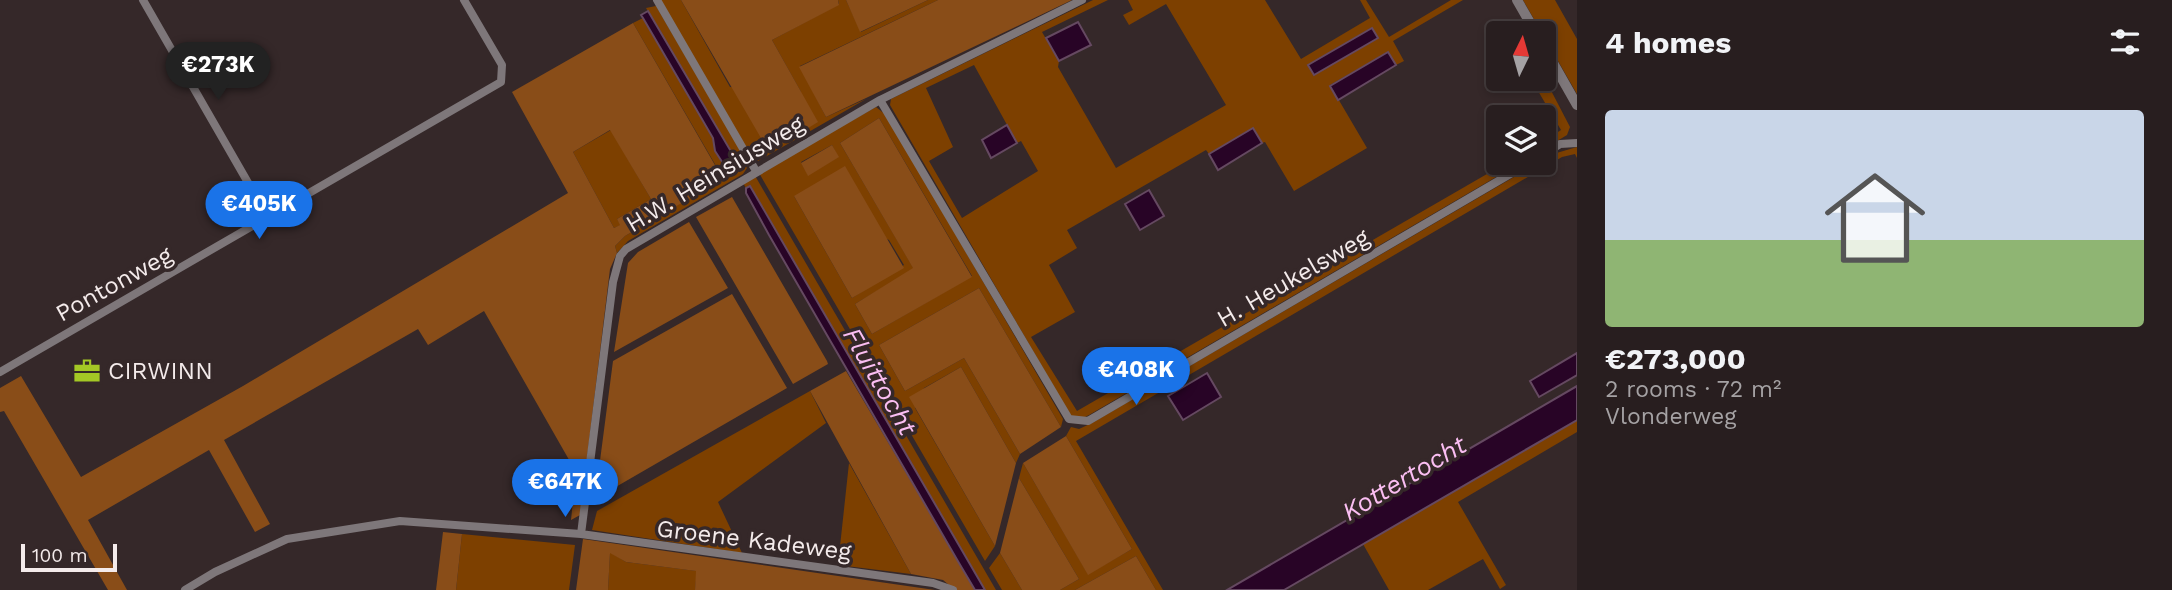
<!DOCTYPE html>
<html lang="en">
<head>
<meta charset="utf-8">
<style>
  body { margin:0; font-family:"Work Sans",sans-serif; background:#342b2c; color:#f1f3f6; height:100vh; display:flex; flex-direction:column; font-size:26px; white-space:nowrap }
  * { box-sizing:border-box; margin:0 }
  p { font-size:23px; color:#a5a2a4 }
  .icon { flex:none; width:38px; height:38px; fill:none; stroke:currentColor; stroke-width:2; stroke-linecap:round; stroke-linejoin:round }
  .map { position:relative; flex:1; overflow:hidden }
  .drawer { display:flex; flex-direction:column; background:#281e1f; width:595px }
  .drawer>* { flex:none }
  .needle { width:46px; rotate:5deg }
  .tools { position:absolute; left:1486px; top:21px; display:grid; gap:14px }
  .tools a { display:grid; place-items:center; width:70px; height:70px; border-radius:7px; background:#281e1f; box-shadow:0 4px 10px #0003,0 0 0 2px #443c3d; font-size:35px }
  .scale { position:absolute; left:21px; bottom:18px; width:96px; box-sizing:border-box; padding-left:7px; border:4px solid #f4ebeb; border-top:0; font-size:19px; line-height:24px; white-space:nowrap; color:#f4ebeb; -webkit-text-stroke:5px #352829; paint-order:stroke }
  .price { position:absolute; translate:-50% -60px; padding:0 16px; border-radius:24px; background:#1a73e8; color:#fff; font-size:23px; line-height:46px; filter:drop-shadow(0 2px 4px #0008) }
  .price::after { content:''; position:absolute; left:50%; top:42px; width:21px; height:16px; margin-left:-10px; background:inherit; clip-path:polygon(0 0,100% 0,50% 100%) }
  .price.active { background:#222; color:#fff }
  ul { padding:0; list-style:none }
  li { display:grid; align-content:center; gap:14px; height:371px; padding:0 28px }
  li+li { border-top:2px solid #443c3d }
  li span { display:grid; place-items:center; height:217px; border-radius:7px; color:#555 }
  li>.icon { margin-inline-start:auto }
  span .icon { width:126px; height:126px; fill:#fffc; stroke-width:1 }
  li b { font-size:30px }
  h2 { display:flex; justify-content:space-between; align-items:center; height:84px; padding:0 28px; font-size:30px }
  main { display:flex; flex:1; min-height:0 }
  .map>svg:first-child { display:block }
</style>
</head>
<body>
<main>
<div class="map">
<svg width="1577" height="590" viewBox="0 0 1577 590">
  <rect width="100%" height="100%" fill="#352829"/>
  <path fill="#7d4000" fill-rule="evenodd" d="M659,0H681L730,87L801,92L772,40L839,4L838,0H846L861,32L928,0H938L800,66L826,117L866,99L758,161L751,157Z
    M1093,0H1108L1042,32L1059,61L1058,67L1116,168L1226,105L1166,4L1129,25L1123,15L1133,10L1128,0H1265L1301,59L1370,18L1360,0H1366L1389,37L1451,0H1463L1393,41L1404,61L1396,65L1388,52L1330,85L1367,148L1294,191L1265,142L1262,143L1253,128L1209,154L1206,150L1067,230L1077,248L1049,265L1075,312L1031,337L1077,411L1506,163H1520L1089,415L1081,419L1072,418L890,105L891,99ZM1371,28L1377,39L1314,75L1308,65ZM974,65L1017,143L1021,141L1038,171L962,218L929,161L953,147L926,88Z
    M1523,0H1555L1577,39V94Z
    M656,6L745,158L747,168L743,174L628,241L617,253L615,246L625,236L723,178L633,23L643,18L713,138L715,151L727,171L739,165L646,8Z
    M1544,77L1570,127L1567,135L1544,149V141L1561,130L1531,79Z
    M876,107L886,115L1063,419L1061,427L979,288L879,345L905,391L964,358L1020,454L1016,463L961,367L924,388L915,408L995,546L985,561L759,173ZM879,118L972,276L872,334L855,304L914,269L840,143ZM832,145L838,157L808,175L801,162ZM794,196L889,240L904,265L852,298Z
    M611,130L651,199L617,219L621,225L614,228L573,152Z
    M1577,147V158L1575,154L1562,157L1076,441L1163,590H1156L1136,556L1075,590H1060L1079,579L1019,478L1023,463L1088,574L1132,549L1066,436L1071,427L1079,429L1092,423L1538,163H1544L1553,154Z
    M754,174L996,590H985L750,186L746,188L742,181Z
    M810,391L826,423L718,502L742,553L592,530L597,511Z
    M1577,420V432L1458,502L1506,585L1500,589L1483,559L1428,590H1389L1363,544Z
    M849,463L911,574L838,565Z
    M462,534L575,545L569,590H456Z
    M610,552L626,562L697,571L695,590H608Z
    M1000,553L1022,590H1002L989,568Z"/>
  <path fill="#894d18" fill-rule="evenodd" d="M681,0H838L839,5L772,40L818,122L769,152Z
    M846,0H928L860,32Z
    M938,0H1072L826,117L799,67Z
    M633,23L723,179L625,236L615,246L617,253L610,269L580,515L571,520L576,472L484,311L428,345L418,329L224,440L270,524L255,532L209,450L88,520L127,590H108L4,411L0,412V388L21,376L81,477L243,386L568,193L512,92ZM610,130L651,199L617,219L620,225L614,228L573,152Z
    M879,118L972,277L872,334L855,304L913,268L840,143Z
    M832,145L839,157L808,176L801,163Z
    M845,166L904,268L852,298L794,196Z
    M732,197L827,361L828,364L793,384L696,217Z
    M689,222L728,288L614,352L628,263L638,252Z
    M979,288L1061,427L1020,454L964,358L905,391L879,345Z
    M732,294L787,388L595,499L613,361Z
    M961,367L1016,463L995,546L909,397Z
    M846,371L964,571L975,590H955L943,580L911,574L810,391Z
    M1066,436L1132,549L1088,575L1023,463Z
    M1019,478L1079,579L1060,590H1022L1000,553Z
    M443,532L462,534L456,590H436Z
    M583,539L935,590H695L696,571L626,562L610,553L608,590H576Z
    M1136,556L1156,590H1075Z"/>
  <path fill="#280426" stroke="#654961" stroke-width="2" d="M648,11L739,165L728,171L715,151L713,138L643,18L641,15Z
    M1078,22L1091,45L1059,61L1046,38Z
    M1372,28L1378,38L1314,75L1308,65Z
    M1388,52L1396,65L1338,100L1330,86Z
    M1007,125L1017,143L991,158L982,140Z
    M1253,128L1262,143L1218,170L1209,154Z
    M750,186L985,590H975L959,563L769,235L746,193V188Z
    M1149,190L1164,216L1140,230L1125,204Z
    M1577,353V375L1539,397L1530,381Z
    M1207,373L1221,397L1183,420L1168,396Z
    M1577,386V420L1284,590H1227Z"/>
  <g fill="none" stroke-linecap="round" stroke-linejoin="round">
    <path stroke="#7e777a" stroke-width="8" d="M143,0L269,219
      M657,0L756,171
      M880,100L1069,419L1088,421L1529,163
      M1544,154L1560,144L1577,143
      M0,372L501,82L502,65L464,0
      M581,534L613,282L620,256L626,249L880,100L1082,0
      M185,590L215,572L287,539L400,521L581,534L933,583L953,590"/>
    <path stroke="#7e777a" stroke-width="10" d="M1517,0L1536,33
      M1544,47L1577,105"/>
  </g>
  <defs>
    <g id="office-bare" transform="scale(2.1)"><path d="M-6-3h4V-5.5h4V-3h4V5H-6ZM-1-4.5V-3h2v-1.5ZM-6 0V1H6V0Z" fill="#a4c825" stroke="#352829" stroke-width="2.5" paint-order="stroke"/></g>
  </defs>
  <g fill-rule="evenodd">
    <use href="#office-bare" x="87" y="371"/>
  </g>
  <g text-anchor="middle" stroke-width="7" stroke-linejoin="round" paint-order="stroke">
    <g font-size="24" fill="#f4ebeb" stroke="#352829">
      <text transform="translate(715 174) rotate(-31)" y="8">H.W. Heinsiusweg</text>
      <text transform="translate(1293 278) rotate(-30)" y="8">H. Heukelsweg</text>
      <text transform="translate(114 284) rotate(-29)" y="8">Pontonweg</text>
      <text transform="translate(754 540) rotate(7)" y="8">Groene Kadeweg</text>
    </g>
    <g font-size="24" fill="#f4ebeb" stroke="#352829" text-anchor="start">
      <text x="108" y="379">CIRWINN</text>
    </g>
    <g font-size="26" font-style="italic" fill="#fabef2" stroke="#352829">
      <text transform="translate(880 381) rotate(60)" y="9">Fluittocht</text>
      <text transform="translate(1404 478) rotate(-31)" y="9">Kottertocht</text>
    </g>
  </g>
</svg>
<div class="tools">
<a><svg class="needle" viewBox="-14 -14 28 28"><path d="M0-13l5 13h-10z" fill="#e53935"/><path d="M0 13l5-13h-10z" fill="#a5a2a4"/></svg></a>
<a><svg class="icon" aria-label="layers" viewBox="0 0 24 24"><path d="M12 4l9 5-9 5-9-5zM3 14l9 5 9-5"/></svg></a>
</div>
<div class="scale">100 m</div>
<b class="price active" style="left:218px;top:102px">€273K</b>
<b class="price" style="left:259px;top:241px">€405K</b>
<b class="price" style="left:1136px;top:407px">€408K</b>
<b class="price" style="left:565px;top:519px">€647K</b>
</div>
<section class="drawer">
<h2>4 homes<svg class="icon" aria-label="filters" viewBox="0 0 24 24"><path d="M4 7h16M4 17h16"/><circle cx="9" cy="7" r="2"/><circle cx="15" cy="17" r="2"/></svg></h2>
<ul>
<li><span style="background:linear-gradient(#c9d6e8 60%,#8fb573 0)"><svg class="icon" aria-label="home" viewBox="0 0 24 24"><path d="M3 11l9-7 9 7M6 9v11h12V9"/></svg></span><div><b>€273,000</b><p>2 rooms · 72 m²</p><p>Vlonderweg</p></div></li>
</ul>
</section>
</main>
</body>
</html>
